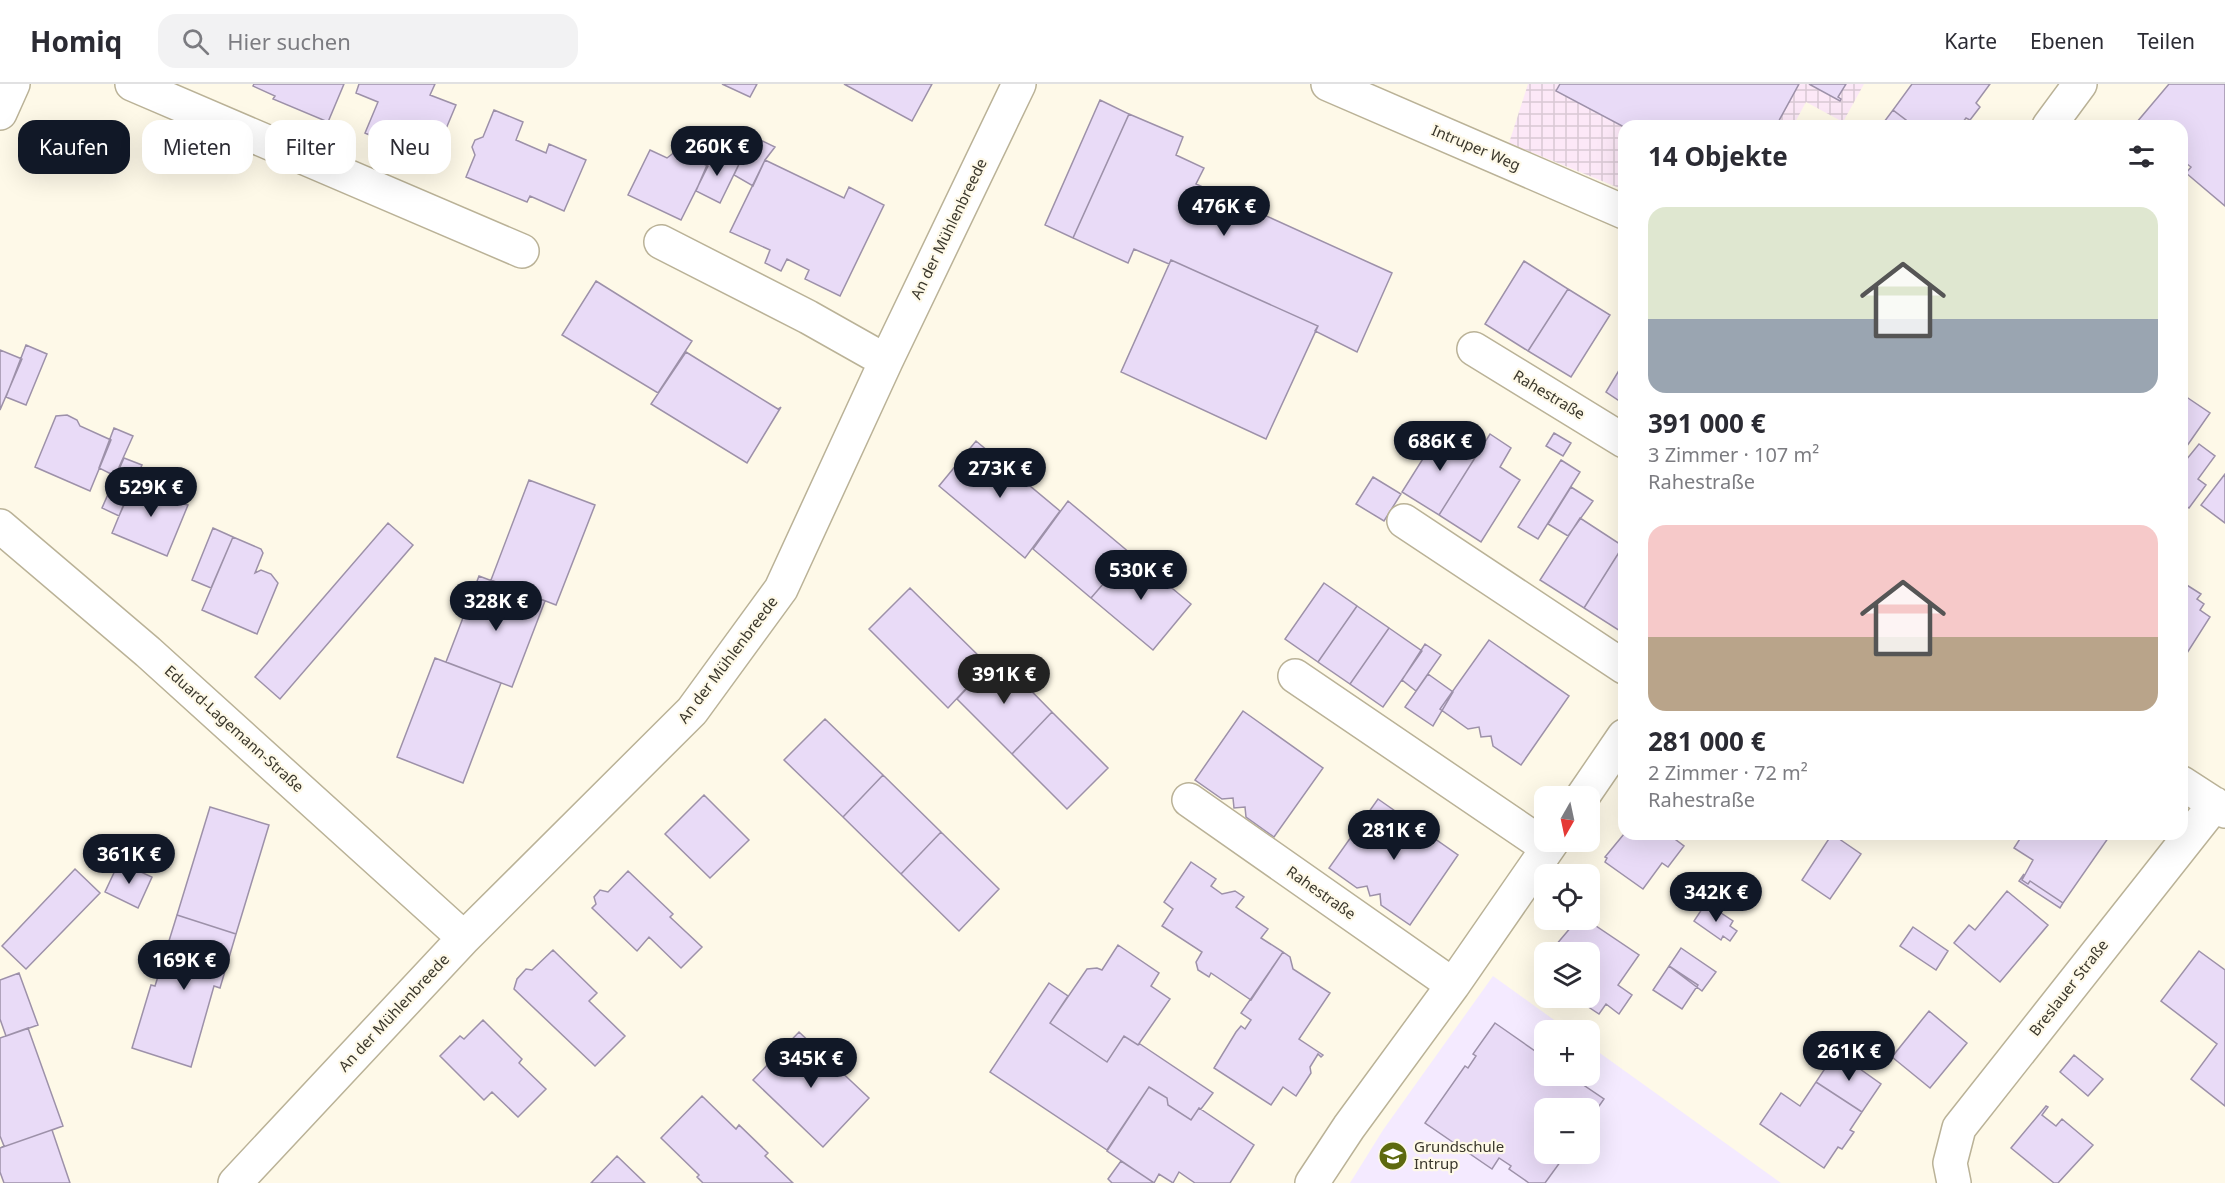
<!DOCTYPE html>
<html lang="de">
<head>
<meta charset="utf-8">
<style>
  body { margin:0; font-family:"Noto Sans",sans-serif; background:#f2f2f3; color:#2b2b33; height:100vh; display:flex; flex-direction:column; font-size:22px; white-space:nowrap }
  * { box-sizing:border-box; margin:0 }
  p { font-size:20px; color:#7c7c81 }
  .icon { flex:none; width:33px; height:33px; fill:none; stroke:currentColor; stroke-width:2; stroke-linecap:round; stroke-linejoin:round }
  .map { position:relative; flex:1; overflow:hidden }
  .sheet { position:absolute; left:1618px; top:36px; width:570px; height:720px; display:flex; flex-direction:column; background:#fff; border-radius:18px; box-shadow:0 6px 24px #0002 }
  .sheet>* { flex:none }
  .top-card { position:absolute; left:18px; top:36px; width:570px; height:54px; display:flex; gap:12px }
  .needle { width:39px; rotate:189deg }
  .fabs { position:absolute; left:1534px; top:702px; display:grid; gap:12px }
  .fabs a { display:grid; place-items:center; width:66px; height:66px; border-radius:12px; background:#fff; box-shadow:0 6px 24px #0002; font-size:30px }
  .price { position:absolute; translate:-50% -51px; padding:0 14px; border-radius:21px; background:#111827; color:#fff; font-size:20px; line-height:39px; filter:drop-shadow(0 2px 3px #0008) }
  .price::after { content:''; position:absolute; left:50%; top:36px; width:18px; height:14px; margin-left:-9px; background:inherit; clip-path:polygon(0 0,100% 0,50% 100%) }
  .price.current { background:#222; color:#fff }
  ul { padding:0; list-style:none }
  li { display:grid; align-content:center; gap:12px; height:318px; padding:0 30px }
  li span { display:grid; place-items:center; height:186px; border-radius:18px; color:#555 }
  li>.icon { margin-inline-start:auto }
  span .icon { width:108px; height:108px; fill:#fffc; stroke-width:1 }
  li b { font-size:26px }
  h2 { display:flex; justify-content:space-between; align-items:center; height:72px; padding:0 30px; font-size:26px }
  .chip { padding:0 21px; border-radius:18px; background:#fff; box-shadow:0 6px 24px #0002; font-size:21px; line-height:54px }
  .chip.current { background:#111827; color:#fff }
  header { display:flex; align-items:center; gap:36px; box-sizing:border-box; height:84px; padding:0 30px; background:#fff; border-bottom:2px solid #e1e1e2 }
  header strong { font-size:28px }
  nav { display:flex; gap:33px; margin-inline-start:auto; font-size:21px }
  .search { width:420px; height:54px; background:#f2f2f3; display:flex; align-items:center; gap:15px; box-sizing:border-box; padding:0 21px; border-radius:18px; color:#7c7c81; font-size:22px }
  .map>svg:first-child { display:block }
</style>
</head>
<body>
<header>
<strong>Homiq</strong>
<div class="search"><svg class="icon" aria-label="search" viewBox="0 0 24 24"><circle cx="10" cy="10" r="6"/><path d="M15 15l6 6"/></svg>Hier suchen</div>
<nav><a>Karte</a><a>Ebenen</a><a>Teilen</a></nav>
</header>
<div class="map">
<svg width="2225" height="1099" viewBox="0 0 2225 1099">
  <defs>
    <pattern id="industrial-grid" width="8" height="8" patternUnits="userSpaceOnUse" patternTransform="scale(1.5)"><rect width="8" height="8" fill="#fce8f7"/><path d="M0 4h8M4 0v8" fill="none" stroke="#d9c8d4"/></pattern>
  </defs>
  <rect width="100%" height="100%" fill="#fef9e8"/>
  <path fill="url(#industrial-grid)" d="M1528,0H1864L1843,38L1806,18L1793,42H1624V106L1509,59Z"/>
  <path fill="#f4eaff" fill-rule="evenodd" d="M1493,892L1568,946H1545V992H1590V962L1781,1099H1350L1383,1046ZM1545,1024H1590V1070H1545Z"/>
  <path fill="#e9dbf7" stroke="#9d91a9" stroke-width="1.5" d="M254,0H344L328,38L273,15L275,12L253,2Z
    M359,0H435L430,11L456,21L432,78L418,72L416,77L395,68L397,63L365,49L378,18L356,9Z
    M722,0H757L750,13Z
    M844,0H932L912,37Z
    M1560,0H1799L1776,42L1624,43L1556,7Z
    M1809,0H1846L1838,13L1841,15L1840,17Z
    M1912,0H1990L1976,19L1980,23L1970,36L1966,34L1960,42H1914L1893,26Z
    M2169,0H2225V122L2186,89L2191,83L2182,76V42H2142L2137,38Z
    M1100,16L1129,30L1073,154L1045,141Z
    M494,26L523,38L516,56L546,69L549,60L586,76L564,127L530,112L527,118L466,93L475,71L472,63L475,56L483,53Z
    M1893,26L1914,42H1881Z
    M1129,30L1183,53L1176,71L1204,84L1196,100L1392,189L1357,268L1315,247L1318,242L1171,176L1169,180L1134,165L1128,179L1073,154Z
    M752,52L775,63L765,76L753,102L734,91Z
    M650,66L667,74L676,67L708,82L681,136L628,111Z
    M713,67L739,80L720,119L696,107Z
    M765,76L844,114L849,103L884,121L840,212L805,195L809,186L787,175L781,187L765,179L770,166L730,148Z
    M1171,176L1318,242L1266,355L1121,288Z
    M1524,177L1568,205L1528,267L1485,240Z
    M596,197L692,257L658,309L562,251Z
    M1568,205L1610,231L1571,293L1528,267Z
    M26,261L47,270L26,321L6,313Z
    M0,266L22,275L0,326Z
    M686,268L778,325L781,323L747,379L651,320Z
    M1624,278V320L1606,308Z
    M2182,310L2210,329L2182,369Z
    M67,331L77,336L80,342L111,356L90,407L35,383L56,332Z
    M114,344L133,352L115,392L99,384Z
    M1441,346L1478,369L1439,431L1402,408Z
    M1554,349L1571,359L1563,372L1546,362Z
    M1490,350L1511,364L1500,383L1520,396L1481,458L1439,431Z
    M976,357L1060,427L1025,474L939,402Z
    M2199,360L2215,372L2198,395L2206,401L2189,424L2182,420V381Z
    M124,374L142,381L119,432L102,424Z
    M1561,376L1580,388L1538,455L1518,443Z
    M2225,390V439L2201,421Z
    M1373,393L1401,410L1384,437L1356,420Z
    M529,396L595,421L556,521L491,496Z
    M133,398L164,411L171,409L181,412L184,420L188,421L167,472L112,449Z
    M1571,403L1593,417L1568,452L1548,440Z
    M1068,417L1130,469L1091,514L1033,465Z
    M1580,434L1623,462L1584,524L1540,496Z
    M388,439L413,461L280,615L255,593Z
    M213,444L233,453L211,504L192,496Z
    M233,453L261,465L263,469L255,489L261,486L271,490L278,499L257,550L202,526Z
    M1623,462L1624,540L1620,547L1584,524Z
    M1130,469L1191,520L1153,566L1091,514Z
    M479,492L545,517L512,603L446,578Z
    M2182,498L2201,510L2197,515L2204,520L2200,526L2210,533L2182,577Z
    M1324,499L1357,522L1318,578L1285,555Z
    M910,504L988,581L948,624L869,545Z
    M1357,522L1389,544L1350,600L1318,578Z
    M1389,544L1422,567L1383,623L1350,600Z
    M1489,556L1569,612L1521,681L1493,662L1491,652L1481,653L1479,643L1468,645L1440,625Z
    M1425,560L1441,571L1416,607L1402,596Z
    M997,572L1052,628L1012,670L957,615Z
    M435,574L501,599L463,699L397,673Z
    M1428,590L1453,608L1433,642L1405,623Z
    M1243,627L1323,684L1274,753L1246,733L1245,723L1234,724L1233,714L1222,715L1195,696Z
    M1052,628L1108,684L1067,725L1012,670Z
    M825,635L883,691L843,733L784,676Z
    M883,691L941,748L901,790L843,733Z
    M704,711L749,756L710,794L665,750Z
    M1378,715L1458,771L1410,841L1381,821L1380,810L1370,812L1367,802L1357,804L1329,784Z
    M210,723L269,741L236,850L177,831Z
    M941,748L999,805L959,847L901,790Z
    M1624,750H1668L1684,762L1668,783L1662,779L1643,805L1605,778L1607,774L1605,773Z
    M1832,750L1861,770L1830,815L1802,796Z
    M2023,750L2095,752L2111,750L2063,819L2030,797L2028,800L2022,796L2033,776L2014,764Z
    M119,778L152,793L138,824L105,808Z
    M1191,778L1216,795L1211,802L1222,810L1235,807L1244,813L1236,823L1268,845L1261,854L1283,868L1251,916L1211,889L1209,893L1198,886L1196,878L1202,868L1162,842L1173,825L1164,818Z
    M75,785L100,809L26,885L2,862Z
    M628,787L673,830L670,833L702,863L681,884L649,853L637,867L592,824L596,820L594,813L600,806L608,808Z
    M2024,790L2022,796L2028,800L2030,797L2063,819L2060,824L2019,797Z
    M2007,807L2048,841L2000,898L1954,859L1969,841L1975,846Z
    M1706,819L1733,837L1730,842L1737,847L1730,857L1723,852L1721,856L1694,837Z
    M177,831L236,850L220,904L214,902L191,983L132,964L151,901L155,902Z
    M1577,836H1587L1639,871L1618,901L1632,911L1619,930L1606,920L1599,930L1575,914H1590V868H1550Z
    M1913,843L1948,867L1936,886L1900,862Z
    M1118,861L1159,889L1151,902L1170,915L1138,961L1124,952L1107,978L1050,939L1087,885L1097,884L1102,886Z
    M1681,864L1716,888L1702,907L1669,882Z
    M553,866L597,909L589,917L625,952L595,982L514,905L517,895L526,885L532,886Z
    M2199,867L2225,886V1022L2191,995L2217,960L2161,917Z
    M1283,868L1290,873L1293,885L1330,909L1299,955L1323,971L1321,973L1318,970L1310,983L1311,989L1296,1012L1283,1003L1271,1021L1214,984L1236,948L1241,942L1245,945L1251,936L1241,929Z
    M1669,882L1698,901L1682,925L1653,906Z
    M19,889L38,941L6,952L0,935V896Z
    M1049,899L1068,912L1050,939L1107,978L1124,952L1138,961L1140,960L1213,1009L1201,1025L1199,1024L1191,1036L1168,1021L1167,1014L1149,1003L1107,1066L990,988Z
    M1929,927L1967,959L1930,1004L1892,973Z
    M483,936L522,975L519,979L546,1005L518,1033L492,1008L484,1016L440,972L460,952L464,955Z
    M1495,939L1545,974V992H1570L1604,1015L1590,1035V1024H1545V1070H1566L1545,1099H1529L1509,1085L1511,1082L1499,1074L1492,1085L1425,1039L1465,982L1468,984L1476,972L1473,970Z
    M28,944L63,1042L0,1064L4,1062L0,1052V954Z
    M799,948L869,1014L823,1063L753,996Z
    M1836,968L1881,1000L1862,1028L1816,998Z
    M2074,971L2103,995L2088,1012L2060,988Z
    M1816,998L1862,1028L1850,1046L1854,1048L1842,1065L1838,1063L1824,1084L1760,1040L1781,1009L1800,1022Z
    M1149,1003L1167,1014L1168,1021L1191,1036L1199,1024L1254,1061L1230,1099H1195L1179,1088L1173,1099L1159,1090L1154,1099L1107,1067Z
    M702,1012L736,1045L739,1041L768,1069L765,1072L793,1099H703L697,1093L699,1091L661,1054Z
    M2046,1022L2048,1023L2042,1031L2056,1042L2062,1035L2093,1061L2058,1099H2054L2011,1064Z
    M63,1042L52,1046L70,1099H4L0,1088V1064Z
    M617,1072L645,1099H591Z
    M1121,1077L1153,1098L1152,1099H1112L1108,1095Z"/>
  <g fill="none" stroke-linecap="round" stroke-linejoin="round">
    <g stroke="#bab297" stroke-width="36">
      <path id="minor" d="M132,0L522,167
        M1328,0L1624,128
        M0,29L13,0
        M2049,42L2080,0
        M661,158L808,233L886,277
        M1474,265L1624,357
        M1404,437L1624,583
        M0,442L148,568L464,854
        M1295,592L1548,764
        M2182,699L2225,727
        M1583,712L1624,652
        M1189,716L1453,901
        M235,1099L464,854L692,627L781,505L886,277L1019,0
        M1312,1099L1349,1043L1453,901L1552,758
        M1954,1099L1950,1079L1959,1044L2215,720"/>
    </g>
    <use href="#minor" stroke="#fff" stroke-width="33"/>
  </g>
  <defs>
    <g id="school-disc" transform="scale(1.5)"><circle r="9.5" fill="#5d690f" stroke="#fef9e8"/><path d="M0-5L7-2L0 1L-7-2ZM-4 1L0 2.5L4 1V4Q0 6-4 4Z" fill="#fff"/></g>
  </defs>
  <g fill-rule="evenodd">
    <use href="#school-disc" x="1393" y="1072"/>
  </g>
  <g text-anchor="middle" stroke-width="4.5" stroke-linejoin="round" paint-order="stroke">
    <g font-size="15" fill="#3a372c" stroke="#fef9e8">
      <text transform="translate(1476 64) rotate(23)" y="5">Intruper Weg</text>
      <text transform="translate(949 145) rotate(-64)" y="5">An der Mühlenbreede</text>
      <text transform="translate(1549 311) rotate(31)" y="5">Rahestraße</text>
      <text transform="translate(728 576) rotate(-53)" y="5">An der Mühlenbreede</text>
      <text transform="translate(234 645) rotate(42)" y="5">Eduard-Lagemann-Straße</text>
      <text transform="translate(1321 809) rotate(35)" y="5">Rahestraße</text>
      <text transform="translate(2069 904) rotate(-52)" y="5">Breslauer Straße</text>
      <text transform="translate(394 929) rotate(-47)" y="5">An der Mühlenbreede</text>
    </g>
    <g font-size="15" fill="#3a372c" stroke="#fef9e8" text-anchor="start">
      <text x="1414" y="1068">Grundschule<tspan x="1414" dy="17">Intrup</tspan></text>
    </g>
  </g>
</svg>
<div class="fabs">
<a><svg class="needle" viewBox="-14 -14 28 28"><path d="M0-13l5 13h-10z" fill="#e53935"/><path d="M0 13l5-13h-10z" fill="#7c7c81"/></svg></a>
<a><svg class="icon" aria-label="locate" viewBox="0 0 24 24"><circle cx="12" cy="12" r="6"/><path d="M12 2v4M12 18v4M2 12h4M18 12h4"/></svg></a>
<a><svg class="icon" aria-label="layers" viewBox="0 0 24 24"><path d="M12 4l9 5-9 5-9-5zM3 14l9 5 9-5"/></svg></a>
<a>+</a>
<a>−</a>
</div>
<b class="price" style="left:717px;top:93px">260K €</b>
<b class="price" style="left:1224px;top:153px">476K €</b>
<b class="price" style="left:1440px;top:388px">686K €</b>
<b class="price" style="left:1000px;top:415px">273K €</b>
<b class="price" style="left:151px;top:434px">529K €</b>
<b class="price" style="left:1141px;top:517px">530K €</b>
<b class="price" style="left:496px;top:548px">328K €</b>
<b class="price current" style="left:1004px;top:621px">391K €</b>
<b class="price" style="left:1394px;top:777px">281K €</b>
<b class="price" style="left:129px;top:801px">361K €</b>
<b class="price" style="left:1716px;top:839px">342K €</b>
<b class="price" style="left:184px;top:907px">169K €</b>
<b class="price" style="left:1849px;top:998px">261K €</b>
<b class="price" style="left:811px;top:1005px">345K €</b>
<div class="top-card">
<a class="chip current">Kaufen</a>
<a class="chip">Mieten</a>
<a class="chip">Filter</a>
<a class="chip">Neu</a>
</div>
<section class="sheet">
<h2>14 Objekte<svg class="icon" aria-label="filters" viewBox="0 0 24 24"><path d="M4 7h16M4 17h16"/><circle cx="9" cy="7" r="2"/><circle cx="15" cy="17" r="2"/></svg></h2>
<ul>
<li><span style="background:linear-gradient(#dfe7d0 60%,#9aa5b1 0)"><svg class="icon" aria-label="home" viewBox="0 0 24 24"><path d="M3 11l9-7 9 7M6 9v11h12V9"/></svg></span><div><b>391 000 €</b><p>3 Zimmer · 107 m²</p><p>Rahestraße</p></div></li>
<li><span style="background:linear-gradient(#f6c9c9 60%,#b9a48a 0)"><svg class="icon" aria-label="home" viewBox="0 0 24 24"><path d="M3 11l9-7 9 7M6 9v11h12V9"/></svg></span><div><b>281 000 €</b><p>2 Zimmer · 72 m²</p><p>Rahestraße</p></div></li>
</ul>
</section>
</div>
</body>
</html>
